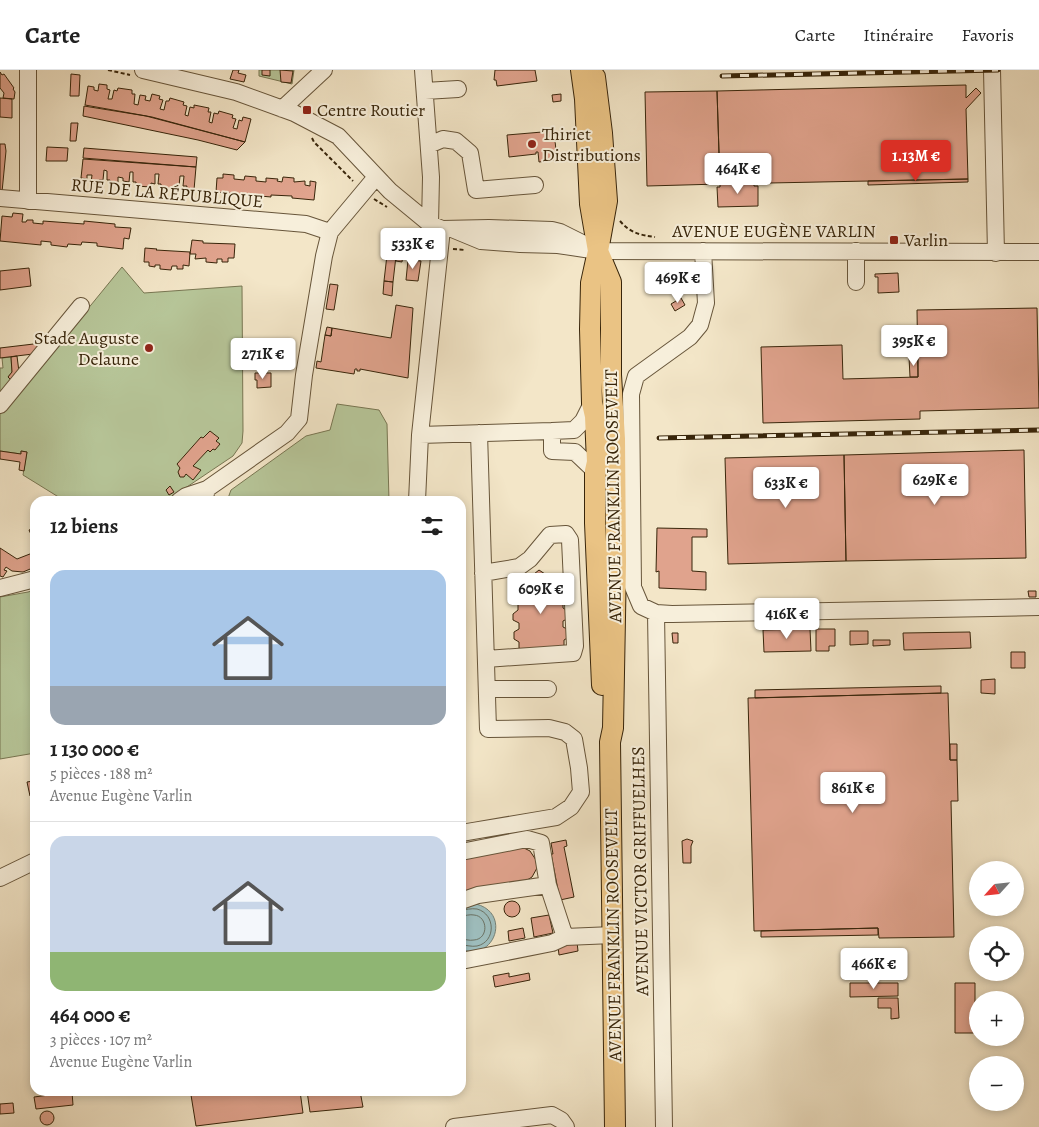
<!DOCTYPE html>
<html lang="fr">
<head>
<meta charset="utf-8">
<style>
  body { margin:0; font-family:Alegreya,serif; background:#f2f2f2; color:#222; height:100vh; display:flex; flex-direction:column; font-size:19px; white-space:nowrap }
  * { box-sizing:border-box; margin:0 }
  p { font-size:16px; color:#767676 }
  .icon { flex:none; width:28px; height:28px; fill:none; stroke:currentColor; stroke-width:2; stroke-linecap:round; stroke-linejoin:round }
  .map { position:relative; flex:1; overflow:hidden }
  .panel { position:absolute; left:30px; top:426px; width:436px; height:600px; display:flex; flex-direction:column; background:#fff; border-radius:15px; box-shadow:0 2px 8px #0003 }
  .panel>* { flex:none }
  .needle { width:32px; rotate:243deg }
  .tools { position:absolute; left:969px; top:791px; display:grid; gap:10px }
  .tools a { display:grid; place-items:center; width:55px; height:55px; border-radius:50%; background:#fff; box-shadow:0 2px 8px #0003; font-size:25px }
  .price { position:absolute; translate:-50% -42px; padding:0 11px; border-radius:5px; background:#fff; color:#222; font-size:16px; line-height:32px; filter:drop-shadow(0 1px 2px #0008) }
  .price::after { content:''; position:absolute; left:50%; top:30px; width:15px; height:11px; margin-left:-8px; background:inherit; clip-path:polygon(0 0,100% 0,50% 100%) }
  .price.active { background:#d93025; color:#fff }
  ul { padding:0; list-style:none }
  li { display:grid; align-content:center; gap:10px; height:265px; padding:0 20px }
  li+li { border-top:1px solid #e0e0e0 }
  li span { display:grid; place-items:center; height:155px; border-radius:15px; color:#555 }
  li>.icon { margin-inline-start:auto }
  span .icon { width:90px; height:90px; fill:#fffc; stroke-width:1 }
  li b { font-size:21px }
  h2 { display:flex; justify-content:space-between; align-items:center; height:60px; padding:0 20px; font-size:21px }
  header { display:flex; align-items:center; gap:30px; box-sizing:border-box; height:70px; padding:0 25px; background:#fff; border-bottom:1px solid #e0e0e0 }
  header strong { font-size:24px }
  nav { display:flex; gap:28px; margin-inline-start:auto; font-size:18px }
  .map>svg:first-child { display:block }
</style>
</head>
<body>
<header>
<strong>Carte</strong>
<nav><a>Carte</a><a>Itinéraire</a><a>Favoris</a></nav>
</header>
<div class="map">
<svg width="1039" height="1057" viewBox="0 0 1039 1057">
  <rect width="100%" height="100%" fill="#f3e6c8"/>
  <filter id="stains"><feTurbulence type="fractalNoise" baseFrequency=".004" numOctaves="4"/><feColorMatrix values="0 0 0 0 .2 0 0 0 0 .09 0 0 0 0 .02 0 0 0 .5 -.17"/></filter>
  <radialGradient id="worn" r=".72"><stop offset=".6" stop-color="#630" stop-opacity="0"/><stop offset="1" stop-color="#630" stop-opacity=".3"/></radialGradient>
  <path fill="#b7c699" stroke="#787652" d="M259,0H294L292,14L259,6Z
    M122,197L144,223L242,216L243,361L242,373L233,386L166,431H65L23,405L27,382L21,381V384L0,381V344L11,333Z
    M11,287L12,302L8,307L12,311L0,324V298H3L2,288Z
    M337,334L379,340L387,354L389,431H227L231,420L306,366L330,360Z
    M35,520V683L0,689V527L28,522Z"/>
  <path fill="#9ebebe" stroke="#758176" d="M476,834C512,843 494,893 461,879V836Z"/>
  <g fill="none" stroke-linecap="round" stroke-linejoin="round">
    <path stroke="#6b7264" stroke-width="1" d="M461,840C466,840 471,838 477,839C496,844 496,872 477,876C471,877 467,875 461,875
      M461,846C465,846 470,844 474,845C488,846 489,869 474,870C469,871 465,869 461,869"/>
  </g>
  <path fill="#e0a38d" stroke="#38250a" d="M233,0H239L238,3L246,5L244,12L230,9Z
    M262,0H270V6L262,5Z
    M280,0L293,1L291,13L281,12Z
    M495,0H535L537,11L497,16L496,10H494Z
    M0,2L2,5L4,4L14,18L13,19L15,22L14,29L3,28L4,23L0,18Z
    M71,4L80,5L79,26H70Z
    M99,14L107,15V19L110,20L108,29H112L114,20L117,21L118,18L132,20V24H135L134,34L138,35L140,25L146,26L145,30L150,31L152,24L160,26L159,29L163,30L160,39L164,40L166,31H169L170,28L184,32L183,35L187,36L185,45L188,46L190,37L194,38V35L209,38L208,42H211L209,52L212,53L214,43L218,44L219,41L233,45L232,48L236,49L233,58L237,59L239,50L242,51L243,47L251,49L245,72L152,47L85,35L88,16L94,17V20L98,21Z
    M966,15V28L976,18L981,23L966,39L968,109L720,114L717,21Z
    M717,21L720,114L647,116L645,22Z
    M561,24V31L553,32L552,25Z
    M0,28L12,29V48L0,47Z
    M84,36L146,46L245,72L237,80L198,70L83,46Z
    M71,53H78L76,71H70Z
    M554,61L557,90L539,92L538,82H536V84L509,87L507,65Z
    M0,74H5L6,81L2,122H0Z
    M47,77L68,78L67,91H46Z
    M84,78L197,87L196,97L83,88Z
    M83,89L196,97L194,120H186L187,116H183L184,106H180L179,116H176V119L161,118V114H158L159,104H155V114L151,113V117L136,116V112H133V102H130L129,112L123,111V108L118,107V115L110,114V110H107V101L104,100L103,110H99V113H91L92,105H87V109L81,108Z
    M223,104L234,105V109L244,110L245,106L256,107V111L266,112V108L278,109L277,111L282,112L283,107L294,108V112L305,111V115L310,116V111L316,112L314,130L292,128V126L271,125V127L216,122L217,108H223Z
    M968,109V112L868,115V111Z
    M720,114H754V116H758V136L718,137L717,117H720Z
    M13,143L23,144L22,152H26L27,150H33V153L43,154V151L84,154V151L115,154V157L131,158L129,169L124,168L123,179L97,176V173L82,172L81,175L68,174L67,177L51,175V172L41,171V175L0,171L2,146L12,147Z
    M192,170L203,171V173L235,174L234,188H228V192H222V189H217V193L206,192V188L195,189L196,184H190Z
    M145,178L157,179L156,180L190,182L189,196L183,195V199H177V196H172L171,200L160,199V195H155V197L149,196V192H144Z
    M396,183L403,184L402,192L396,191Z
    M387,185L396,186L393,212L384,211Z
    M408,190L421,191L418,211L406,210Z
    M29,198L31,216L0,220V201Z
    M898,203L899,222L878,223V207H875V204Z
    M384,211L393,212L392,226L383,224Z
    M330,214L338,215L334,240L326,239Z
    M681,228L685,235L675,241L671,234Z
    M396,235L413,238L408,308L360,299V301H357V299H355L354,304L316,298L317,291L321,292L325,265L331,266L332,258L391,268Z
    M1037,238L1039,338L920,341V349L763,353L761,277L842,275L843,309L918,307L917,240Z
    M327,257L332,258L331,266L325,265Z
    M42,273L33,284L0,288V278Z
    M17,286L19,302L12,311L8,307L12,302L11,287Z
    M909,287H918V307H910Z
    M255,303H271V317L257,318V310H255Z
    M210,361L219,368L216,371L220,374L215,380L213,379L210,382L208,380L193,396L201,400L193,410L186,404L184,407H180L178,402L180,398L177,394L201,367L203,368Z
    M1024,380L1026,488L846,491L844,385Z
    M0,381L21,384V381L27,382L24,401L19,400L20,392L0,389Z
    M844,385L846,491L728,494L725,388Z
    M170,416L174,422L169,425L166,420Z
    M34,458L35,460V473L29,460Z
    M657,458L707,459V467H692V501L706,502V520L659,518V501L656,502Z
    M0,478L17,489L35,482V497L23,502L12,501L6,497L4,500L7,501L3,507L0,506Z
    M539,500L545,504V510L551,513L556,510L562,513V519L568,522V529L563,532V538L568,541L569,548L563,551V557L569,560V567L564,570V576L525,581L519,578V572L514,569V562L519,559V553L513,550V544L518,540V534L513,531V525L518,521L524,524L529,520V514L534,511V504Z
    M1028,521H1036V527H1029Z
    M810,559L811,581L764,582L763,560Z
    M816,559H835V576H829V581H816Z
    M850,561H868V574L850,575Z
    M970,562L971,578L904,580L903,563Z
    M672,563H678V573H673Z
    M873,570H890V575L873,576Z
    M1011,582H1025V598H1011Z
    M995,609V624L981,623V610Z
    M941,616V623L755,628V620Z
    M948,623L950,690H957L958,731H951L954,867L879,868L878,858L754,861L748,628Z
    M950,674H957V690H950Z
    M33,711L35,726H30L27,712Z
    M687,769L693,771L691,776V793H683L682,771Z
    M566,770L567,776L564,777L574,827L560,830L551,784H553L551,773Z
    M522,777L530,781L536,790L537,798L532,807L524,812L461,824V786Z
    M504 839a8 8 0 1 1 16 0a8 8 0 1 1-16 0Z
    M549,845L553,863L534,867L531,848Z
    M523,858L525,868L509,871L508,861Z
    M878,858V865L761,867V861Z
    M577,872L578,881L559,885L558,876Z
    M509,903V907L529,903L530,910L495,917L493,906Z
    M850,913H898V926L850,927Z
    M955,913H975V963H955Z
    M878,928H898L899,948L891,949V938H878Z
    M221,1021H300L303,1043L196,1056L191,1025Z
    M307,1021H360L363,1037L310,1042Z
    M72,1022L73,1035L36,1039L34,1027Z
    M13,1033L14,1043L0,1044V1034Z
    M40 1048a7 7 0 1 1 14 0a7 7 0 1 1-14 0Z"/>
  <g fill="none" stroke-linecap="round" stroke-linejoin="round">
    <g stroke="#67553a" stroke-width="18">
      <path id="minor" d="M143,0L236,22L294,43L338,66L390,121L430,154L442,159L489,158L552,160L560,162L586,175
        M423,0L431,107L430,154
        M992,0L996,183
        M425,21L458,19
        M282,39L324,0
        M429,75L443,69L456,71L470,83L476,120L535,115
        M0,128L306,154L330,162
        M28,131V0
        M442,159L420,365L552,361
        M452,159L481,171L520,174L558,175L598,181L1039,182
        M703,181L706,233L700,255L690,267L636,306L631,324L633,517L641,536L656,543L672,544L1039,537
        M856,212V181
        M592,333L583,351L574,360L552,361V381L575,382L595,401
        M0,335L81,236
        M179,431L186,426L207,419
        M204,431L207,419L287,363L299,349L304,305L324,186L330,162L376,107
        M417,431L420,365
        M483,503L519,497L530,489L550,465L566,464L570,470L575,576L573,583L486,589
        M0,518L35,509
        M656,543L664,1057
        M487,619H548
        M461,763L556,747L571,737L581,722L579,698L574,669L565,662L549,658L488,659L479,363
        M461,782L527,769L541,773L548,815
        M0,808L35,791
        M461,831L478,825L548,815L565,867
        M461,891L552,873L565,867L613,865
        M454,1057L552,1045L561,1050L566,1057"/>
    </g>
    <g stroke="#38250a" stroke-width="22">
      <path id="major" d="M581,0L585,29L590,134L598,181L611,212V305L615,369L616,492L613,658L610,672L615,1057
        M595,7L602,63L607,131L598,181L591,213L590,259L592,333L595,346L597,392L595,401V453L602,615"/>
    </g>
    <path stroke="#38250a" stroke-width="2" stroke-dasharray="4 2.5" stroke-linecap="butt" d="M108,0L130,5
      M312,68L314,72L353,111
      M374,129L387,137
      M620,151C630,163 640,165 655,167
      M417,162L420,167L427,173
      M453,179L465,180"/>
    <use href="#minor" stroke="#f7efdb" stroke-width="16"/>
    <use href="#major" stroke="#eac384" stroke-width="20"/>
    <g stroke="#38250a" stroke-width="5">
      <path id="rail" d="M722,6L998,0
        M659,368L1039,360"/>
    </g>
    <use href="#rail" stroke="#f7efdb" stroke-width="3" stroke-dasharray="9" stroke-linecap="butt"/>
  </g>
  <g fill="#8f2418" stroke="#f7efdb" stroke-width="2">
    <rect x="302" y="35" width="10" height="10" rx="2.5"/>
    <circle cx="532" cy="74" r="5"/>
    <rect x="889" y="165" width="10" height="10" rx="2.5"/>
    <circle cx="149" cy="278" r="5"/>
  </g>
  <g text-anchor="middle" stroke-width="4" stroke-linejoin="round" paint-order="stroke">
    <g font-size="18" fill="#38250a" stroke="#f7efdb" text-anchor="start">
      <text x="317" y="46">Centre Routier</text>
      <text x="542" y="70">Thiriet<tspan x="542" dy="21">Distributions</tspan></text>
      <text x="904" y="176">Varlin</text>
      <text x="139" y="274" text-anchor="end">Stade Auguste<tspan x="139" dy="21">Delaune</tspan></text>
    </g>
    <g font-size="18" fill="#38250a" stroke="#f7efdb">
      <text transform="translate(167 123) rotate(5)" y="6">RUE DE LA RÉPUBLIQUE</text>
      <text x="774" y="167">AVENUE EUGÈNE VARLIN</text>
      <text transform="translate(613 426) rotate(-91)" y="6">AVENUE FRANKLIN ROOSEVELT</text>
      <text transform="translate(640 801) rotate(-91)" y="6">AVENUE VICTOR GRIFFUELHES</text>
      <text transform="translate(613 865) rotate(-91)" y="6">AVENUE FRANKLIN ROOSEVELT</text>
    </g>
  </g>
  <rect width="100%" height="100%" filter="url(#stains)"/>
  <rect width="100%" height="100%" fill="url(#worn)"/>
</svg>
<div class="tools">
<a><svg class="needle" viewBox="-14 -14 28 28"><path d="M0-13l5 13h-10z" fill="#e53935"/><path d="M0 13l5-13h-10z" fill="#767676"/></svg></a>
<a><svg class="icon" aria-label="locate" viewBox="0 0 24 24"><circle cx="12" cy="12" r="6"/><path d="M12 2v4M12 18v4M2 12h4M18 12h4"/></svg></a>
<a>+</a>
<a>−</a>
</div>
<b class="price active" style="left:916px;top:112px">1.13M €</b>
<b class="price" style="left:738px;top:125px">464K €</b>
<b class="price" style="left:413px;top:200px">533K €</b>
<b class="price" style="left:678px;top:234px">469K €</b>
<b class="price" style="left:914px;top:297px">395K €</b>
<b class="price" style="left:263px;top:310px">271K €</b>
<b class="price" style="left:935px;top:436px">629K €</b>
<b class="price" style="left:786px;top:439px">633K €</b>
<b class="price" style="left:541px;top:545px">609K €</b>
<b class="price" style="left:787px;top:570px">416K €</b>
<b class="price" style="left:853px;top:744px">861K €</b>
<b class="price" style="left:874px;top:920px">466K €</b>
<section class="panel">
<h2>12 biens<svg class="icon" aria-label="filters" viewBox="0 0 24 24"><path d="M4 7h16M4 17h16"/><circle cx="9" cy="7" r="2"/><circle cx="15" cy="17" r="2"/></svg></h2>
<ul>
<li><span style="background:linear-gradient(#a9c7e8 75%,#9aa5b1 0)"><svg class="icon" aria-label="home" viewBox="0 0 24 24"><path d="M3 11l9-7 9 7M6 9v11h12V9"/></svg></span><div><b>1 130 000 €</b><p>5 pièces · 188 m²</p><p>Avenue Eugène Varlin</p></div></li>
<li><span style="background:linear-gradient(#c9d6e8 75%,#8fb573 0)"><svg class="icon" aria-label="home" viewBox="0 0 24 24"><path d="M3 11l9-7 9 7M6 9v11h12V9"/></svg></span><div><b>464 000 €</b><p>3 pièces · 107 m²</p><p>Avenue Eugène Varlin</p></div></li>
</ul>
</section>
</div>
</body>
</html>
